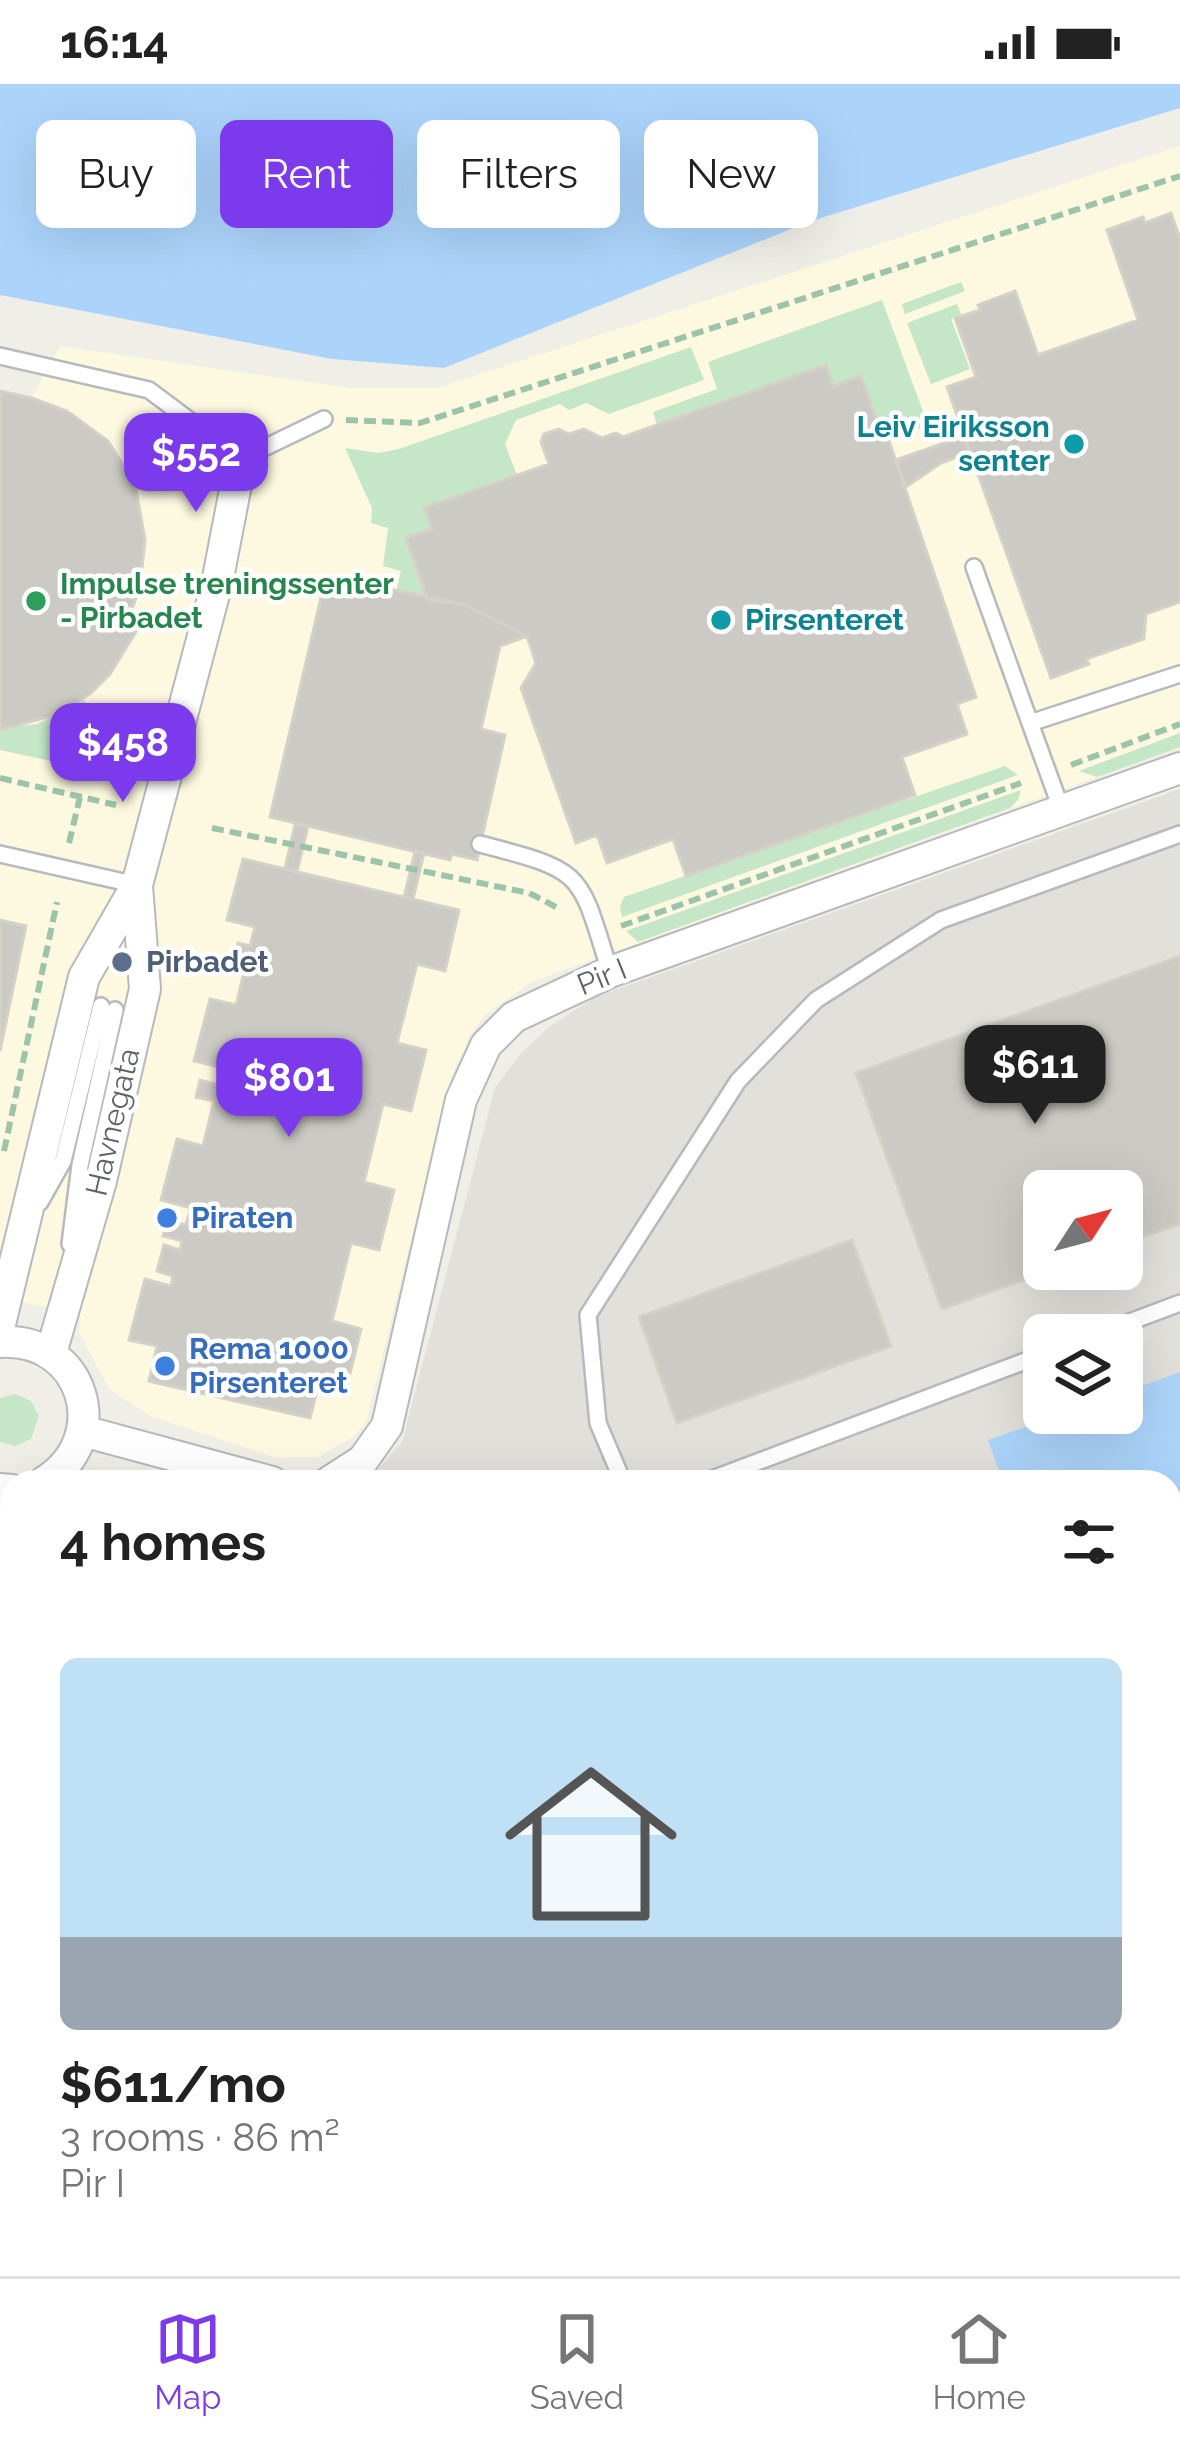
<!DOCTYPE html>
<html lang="en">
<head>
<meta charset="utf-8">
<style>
  body { margin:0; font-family:Raleway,sans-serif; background:#f2f2f2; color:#222; height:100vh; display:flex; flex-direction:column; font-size:45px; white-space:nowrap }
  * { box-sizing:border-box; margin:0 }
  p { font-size:39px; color:#767676 }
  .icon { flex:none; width:66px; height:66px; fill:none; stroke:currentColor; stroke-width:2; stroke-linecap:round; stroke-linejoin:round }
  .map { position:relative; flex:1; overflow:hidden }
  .side { position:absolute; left:0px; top:1386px; width:1182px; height:807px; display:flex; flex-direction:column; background:#fff; border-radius:36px 36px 0 0; box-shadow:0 12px 48px #0002 }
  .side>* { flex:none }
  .hud { position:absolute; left:36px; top:36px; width:1110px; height:108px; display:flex; gap:24px }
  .needle { width:78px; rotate:54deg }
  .fabs { position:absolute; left:1023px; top:1086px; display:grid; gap:24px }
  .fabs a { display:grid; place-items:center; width:120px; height:120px; border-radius:18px; background:#fff; box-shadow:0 12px 48px #0002; font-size:60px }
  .price { position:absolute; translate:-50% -102px; padding:0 27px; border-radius:24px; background:#7c3aed; color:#fff; font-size:39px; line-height:78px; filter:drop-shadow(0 3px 6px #0008) }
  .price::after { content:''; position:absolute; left:50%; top:72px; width:36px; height:27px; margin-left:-18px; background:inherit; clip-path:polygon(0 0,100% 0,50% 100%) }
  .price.active { background:#222; color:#fff }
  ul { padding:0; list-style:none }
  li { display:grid; align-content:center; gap:24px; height:636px; padding:0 60px }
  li+li { border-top:3px solid #e0e0e0 }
  li span { display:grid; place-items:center; height:372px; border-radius:18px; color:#555 }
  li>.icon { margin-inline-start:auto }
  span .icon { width:216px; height:216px; fill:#fffc; stroke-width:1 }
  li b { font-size:51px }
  h2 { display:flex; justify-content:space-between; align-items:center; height:144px; padding:0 60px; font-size:51px }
  .tag { padding:0 42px; border-radius:18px; background:#fff; box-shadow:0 12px 48px #0002; font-size:42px; line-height:108px }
  .tag.active { background:#7c3aed; color:#fff }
  .status { display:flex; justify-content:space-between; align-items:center; height:84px; padding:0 60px; background:#fff; direction:ltr }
  .status svg { height:33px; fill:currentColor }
  .dock { display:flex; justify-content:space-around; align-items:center; height:168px; border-top:3px solid #e0e0e0; background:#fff; font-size:33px; color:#767676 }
  .dock a { display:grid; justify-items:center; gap:6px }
  .dock .active { color:#7c3aed }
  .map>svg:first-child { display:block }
</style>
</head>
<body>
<div class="status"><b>16:14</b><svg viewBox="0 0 49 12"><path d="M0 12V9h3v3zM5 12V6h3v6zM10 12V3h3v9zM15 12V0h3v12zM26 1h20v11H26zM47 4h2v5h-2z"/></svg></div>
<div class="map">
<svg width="1180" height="2192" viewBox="0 0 1180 2192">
  <rect width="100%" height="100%" fill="#f0efe7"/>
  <path fill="#fdf8e0" d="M1180,62V663L531,898L485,931L469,953L451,994L366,1338L353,1353L318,1373L277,1374L150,1332L109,1305L79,1248L80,1232L0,1212V307L32,313L60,262L350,304H437Z"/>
  <path fill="#e2e0db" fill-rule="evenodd" d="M1180,705V1288L1122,1309V1251H1044V1329H1065L989,1356L1003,1398H367L402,1358L495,1004L521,969L549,943L595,913ZM1044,1107H1122V1185H1044Z
    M1170,1693L1180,1700V2192H0V1887L12,1877V2181H1170Z"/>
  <path fill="#c5e6c7" d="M961,198L965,207L905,230L902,220Z
    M882,216L928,341L884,358L862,293L833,302L826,281L657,341L653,328L717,305L708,278Z
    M957,220L961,230L951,235L970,285L931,300L907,239Z
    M691,263L704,296L609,330L586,319L569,326L560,320L516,336L505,360L517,391L425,424L432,445L406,454L428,516L396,508L401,487L383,482L388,444L371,439L372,424L345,364L379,369L399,365Z
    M85,616L74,682L0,666V644L37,640Z
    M1180,649V663L1097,693L1079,687Z
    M1005,682L1018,691L622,833L620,822L624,813Z
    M1021,706L1018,716L1010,724L638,858L626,847Z
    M15,1310L31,1317L39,1332L31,1355L15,1362L0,1358V1314Z"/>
  <path fill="#acd4fb" d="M0,0H1180V24L811,137L444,284L332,275L0,211Z
    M1180,1288V1661L1170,1656V1398H1003L988,1356L1065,1329H1122V1309Z"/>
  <path fill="#cccac4" stroke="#d5d1c6" stroke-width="3" d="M1171,129L1180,155V518L1146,530L1144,555L1086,575L1089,580L1051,594L947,303L976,293L955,234L980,226L978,221L1015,207L1038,271L1138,236L1107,146L1143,133L1145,139Z
    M826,281L833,302L861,292L884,358L889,357L976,613L957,620L967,650L902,673L915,711L686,792L673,755L607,779L597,751L576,759L521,604L536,579L527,552L462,520L428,516L406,454L432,445L424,424L549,380L541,358L544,350L559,345L569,350L584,345L602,354L616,349L623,353Z
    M0,307L32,314L67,327L108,357L135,400L145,456L140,503L129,533L142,538L110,590L91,609L58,630L0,646Z
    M964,352L970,368L941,379L906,403L896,376Z
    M326,492L462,520L527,552L500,562L481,645L505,651L477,776L452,770L450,776L270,733Z
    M295,740L308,742L297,788L285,785Z
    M415,768L424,769L413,815L404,813Z
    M243,775L459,826L445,887L417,880L397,959L426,966L411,1027L383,1020L364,1098L394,1106L379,1166L351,1159L332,1237L361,1245L346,1306L319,1299L310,1334L149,1297L157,1262L129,1256L145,1195L171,1202L173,1192L157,1187L164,1161L180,1166L182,1157L163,1152L167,1136L186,1141L191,1124L161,1116L177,1055L203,1062L214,1017L196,1013L200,996L218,1001L223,984L194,977L210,915L236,921L247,876L235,872L238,859L250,862L255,843L227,836Z
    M0,836L26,842L0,967Z
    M1180,872V1140L1122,1160V1107H1044V1185H1054L942,1225L856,989Z
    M852,1156L891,1262L677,1339L639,1233Z
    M1180,2023V2192H1129L1126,2181H1170V2026Z
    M790,2181H937L940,2192H793Z
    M1012,2181H1118L1121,2192H1015Z"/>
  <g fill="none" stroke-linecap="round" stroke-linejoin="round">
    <g stroke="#b7b9bd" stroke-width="20">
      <path id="service" d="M0,272L149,306L241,375L324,335
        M974,483L1030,639
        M1062,727L1030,639L1180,590
        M480,760C585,787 579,787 610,888
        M0,770L137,801
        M40,1118L63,1077L101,922
        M70,1160L80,1081L115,926
        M1095,1251L1180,1219
        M623,1398L598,1339L588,1231L738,997L816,916L941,836L1180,750
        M704,1398L1044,1270
        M4,1938L12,1940
        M1170,1947L1180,1944
        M0,2167L12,2171
        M31,2181L47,2192
        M530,2192L533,2181"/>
    </g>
    <g stroke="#b7b9bd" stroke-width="34">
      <path id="minor" d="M0,1240L84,893L137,801L217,499L241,375
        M0,1258C84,1253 115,1354 44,1398
        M51,1269L101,1097L145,905L137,802
        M83,1347L272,1398
        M329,1398L363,1376L387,1342L461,1016L486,961L514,933L610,888L1180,684
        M0,1405L12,1406
        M0,1495L12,1449
        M0,1751L12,1754
        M0,1799L12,1801
        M4,1890L12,1892"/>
    </g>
    <path stroke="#9dc4ab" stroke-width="6" stroke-dasharray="12 6" stroke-linecap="butt" d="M346,336L420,339L1180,92
      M1071,681L1180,640
      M0,694L116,721
      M212,744L529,809L558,824
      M69,759L80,713
      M621,842L1021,699
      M4,1067L57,818
      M0,1579L12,1581
      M12,1614L9,1630L12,1648
      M0,1855L12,1849"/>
    <use href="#service" stroke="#fff" stroke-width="15"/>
    <use href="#minor" stroke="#fff" stroke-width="30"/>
  </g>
  <g fill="#0f9aa8" stroke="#fff" stroke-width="4.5">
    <circle cx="1074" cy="360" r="12"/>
    <circle cx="721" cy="536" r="12"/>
  </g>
  <circle fill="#2e9e5b" stroke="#fff" stroke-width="4.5" cx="36" cy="517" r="12"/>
  <circle fill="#5c6f8a" stroke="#fff" stroke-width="4.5" cx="122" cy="878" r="12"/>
  <g fill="#3f7fe0" stroke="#fff" stroke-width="4.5">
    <circle cx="167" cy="1134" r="12"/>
    <circle cx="165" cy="1282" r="12"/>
  </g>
  <g text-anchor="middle" stroke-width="9" stroke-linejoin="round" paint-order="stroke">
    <g font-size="30" font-weight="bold" fill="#0d838f" stroke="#fff" text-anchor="end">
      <text x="1050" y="353">Leiv Eiriksson<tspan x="1050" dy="34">senter</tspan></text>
      <text x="745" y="546" text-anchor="start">Pirsenteret</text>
    </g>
    <g font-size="30" font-weight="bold" fill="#27864d" stroke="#fff" text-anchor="start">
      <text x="60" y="510">Impulse treningssenter<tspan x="60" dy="34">- Pirbadet</tspan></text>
    </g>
    <g font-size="30" font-weight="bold" fill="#4e5e75" stroke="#fff" text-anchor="start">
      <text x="146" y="888">Pirbadet</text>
    </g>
    <g font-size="30" fill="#5f6267" stroke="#fff">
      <text transform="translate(602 893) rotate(-22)" y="10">Pir I</text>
      <text transform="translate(113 1038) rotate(-77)" y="10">Havnegata</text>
    </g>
    <g font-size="30" font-weight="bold" fill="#366cbe" stroke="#fff" text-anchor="start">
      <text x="191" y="1144">Piraten</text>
      <text x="189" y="1275">Rema 1000<tspan x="189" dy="34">Pirsenteret</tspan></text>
    </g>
  </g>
</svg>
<div class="fabs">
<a><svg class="needle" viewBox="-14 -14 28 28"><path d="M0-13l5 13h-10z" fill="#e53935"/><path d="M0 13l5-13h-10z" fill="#767676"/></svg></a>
<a><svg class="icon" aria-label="layers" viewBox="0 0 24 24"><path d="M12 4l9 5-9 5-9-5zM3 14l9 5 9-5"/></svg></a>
</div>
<b class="price" style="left:196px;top:431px">$552</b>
<b class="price" style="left:123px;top:721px">$458</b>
<b class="price active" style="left:1035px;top:1043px">$611</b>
<b class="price" style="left:289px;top:1056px">$801</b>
<div class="hud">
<a class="tag">Buy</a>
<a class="tag active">Rent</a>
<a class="tag">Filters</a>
<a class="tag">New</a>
</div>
<section class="side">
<h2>4 homes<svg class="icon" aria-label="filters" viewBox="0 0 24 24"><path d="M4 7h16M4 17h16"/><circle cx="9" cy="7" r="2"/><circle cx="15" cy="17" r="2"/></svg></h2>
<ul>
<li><span style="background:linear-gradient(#bfe0f5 75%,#9aa5b1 0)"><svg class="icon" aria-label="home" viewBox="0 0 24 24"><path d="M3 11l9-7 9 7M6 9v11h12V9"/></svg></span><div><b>$611/mo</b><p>3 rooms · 86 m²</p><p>Pir I</p></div></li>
</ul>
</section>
</div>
<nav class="dock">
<a class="active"><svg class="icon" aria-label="map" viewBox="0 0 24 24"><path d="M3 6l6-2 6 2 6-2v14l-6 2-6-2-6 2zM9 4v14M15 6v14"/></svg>Map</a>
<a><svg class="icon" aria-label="saved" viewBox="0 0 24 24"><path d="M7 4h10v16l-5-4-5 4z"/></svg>Saved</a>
<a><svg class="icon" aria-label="home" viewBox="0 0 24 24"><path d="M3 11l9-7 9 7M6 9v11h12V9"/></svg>Home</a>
</nav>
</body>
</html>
